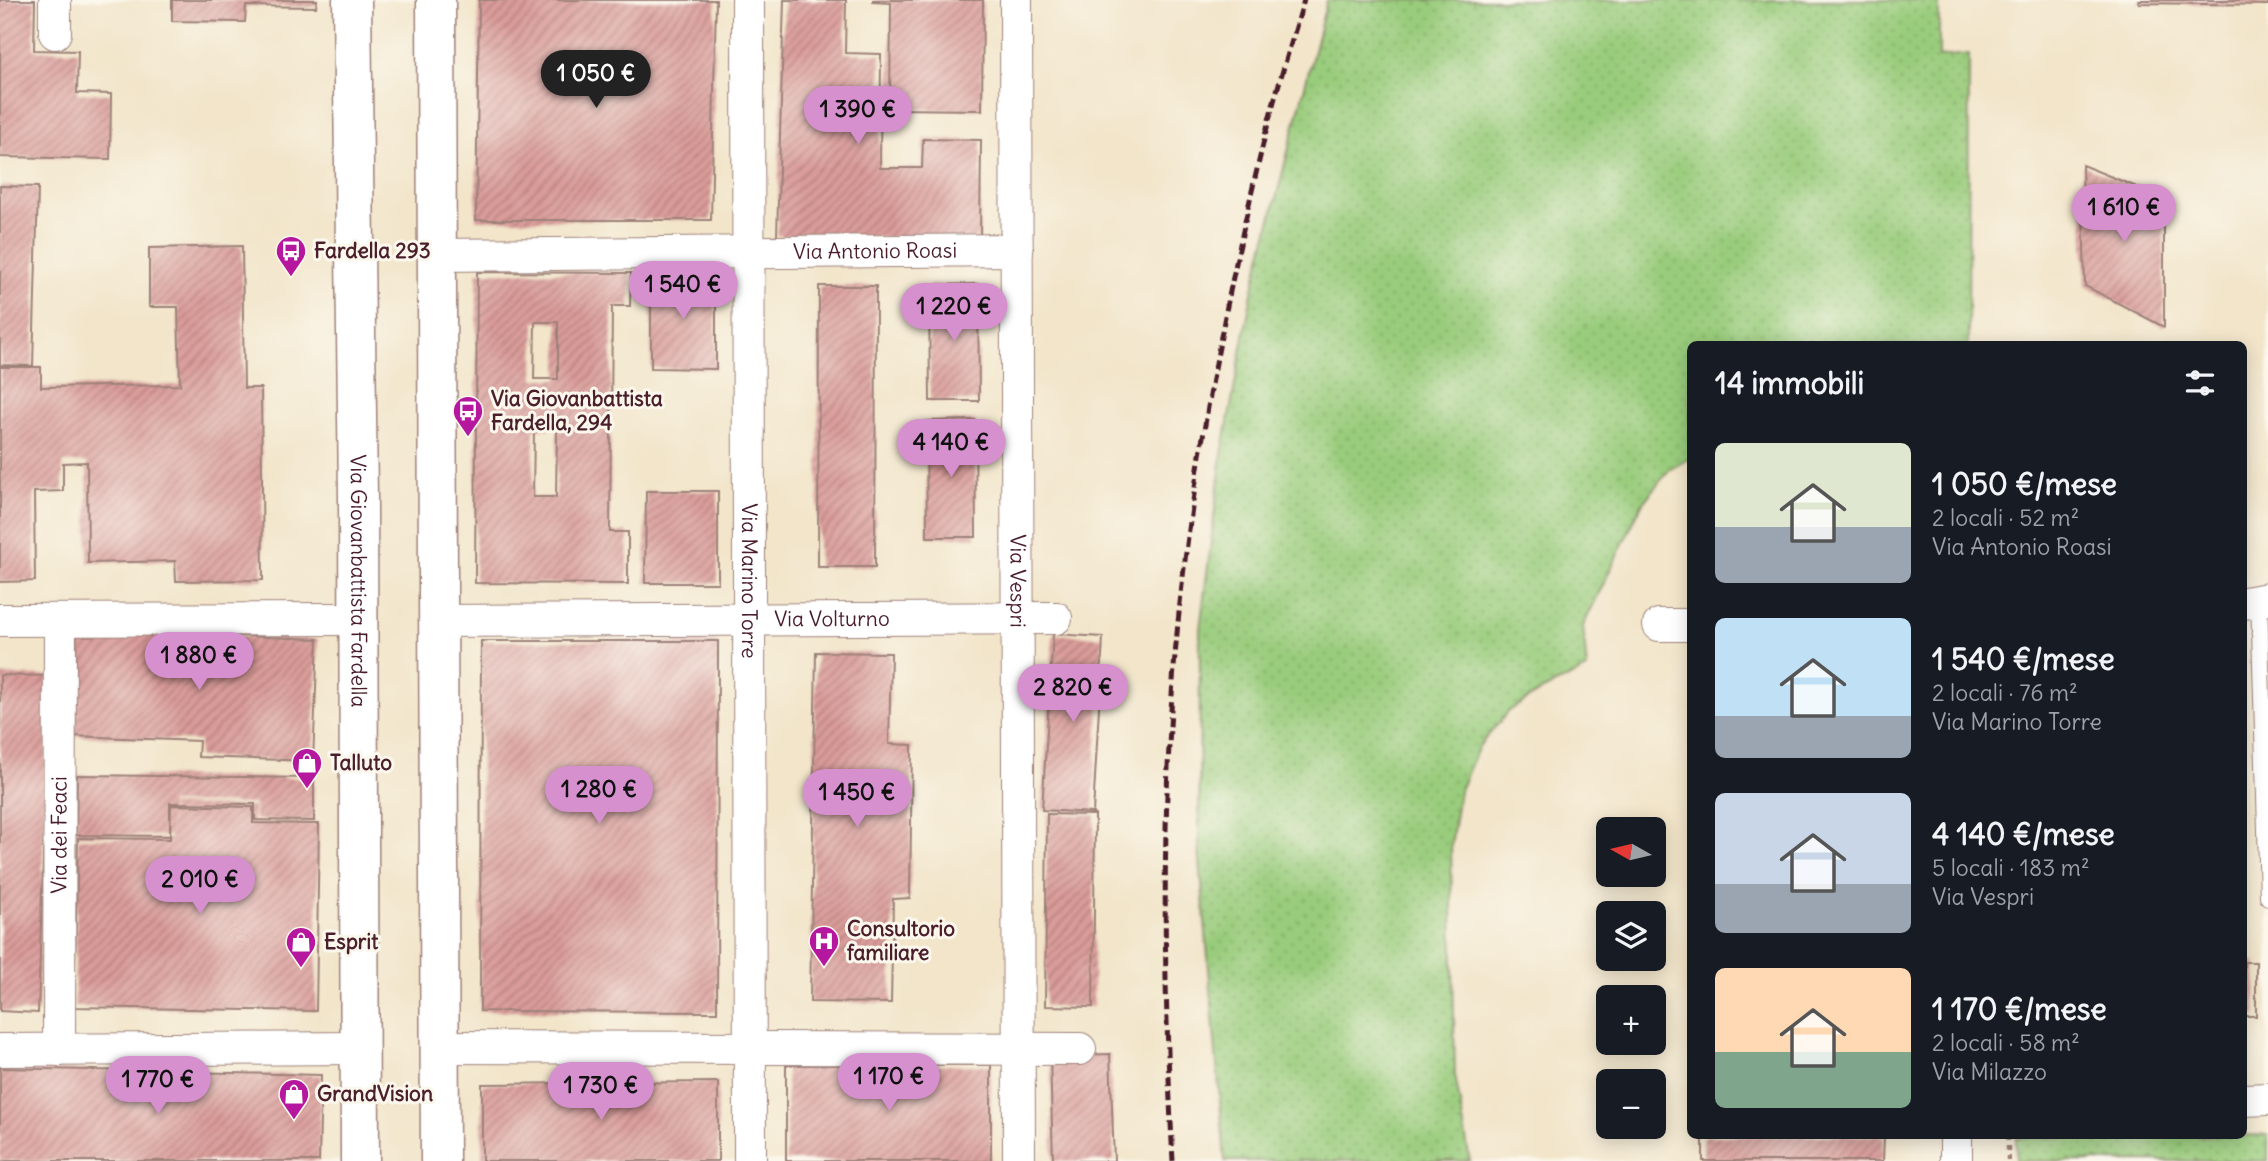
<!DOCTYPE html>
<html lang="it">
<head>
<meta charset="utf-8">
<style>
  body { margin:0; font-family:Delius,sans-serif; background:#20242c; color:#f1f3f6; height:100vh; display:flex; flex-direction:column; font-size:26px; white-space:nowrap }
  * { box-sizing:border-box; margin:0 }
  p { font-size:23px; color:#9ea1a6 }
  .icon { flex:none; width:38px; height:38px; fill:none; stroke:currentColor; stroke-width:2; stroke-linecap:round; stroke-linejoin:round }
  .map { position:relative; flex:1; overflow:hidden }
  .drawer { position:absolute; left:1687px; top:341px; width:560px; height:798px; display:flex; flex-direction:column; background:#171b24; border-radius:10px; box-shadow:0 4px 18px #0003 }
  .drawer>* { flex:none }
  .needle { width:46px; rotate:278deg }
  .fabs { position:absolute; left:1596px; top:817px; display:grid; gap:14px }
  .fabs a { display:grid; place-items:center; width:70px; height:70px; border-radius:10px; background:#171b24; box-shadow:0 4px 18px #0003; font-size:35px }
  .price { position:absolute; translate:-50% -60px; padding:0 16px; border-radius:24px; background:#d690ce; color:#111; font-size:23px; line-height:46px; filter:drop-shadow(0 2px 4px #0008) }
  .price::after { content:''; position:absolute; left:50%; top:42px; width:21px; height:16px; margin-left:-10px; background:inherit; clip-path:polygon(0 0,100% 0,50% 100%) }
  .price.current { background:#222; color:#fff }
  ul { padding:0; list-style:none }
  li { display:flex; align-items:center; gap:21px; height:175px; padding:0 28px }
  li span { display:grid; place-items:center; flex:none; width:196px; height:140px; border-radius:10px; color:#555 }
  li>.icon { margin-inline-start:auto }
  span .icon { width:84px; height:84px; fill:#fffc; stroke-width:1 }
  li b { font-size:30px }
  h2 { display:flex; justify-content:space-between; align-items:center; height:84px; padding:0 28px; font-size:30px }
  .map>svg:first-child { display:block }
</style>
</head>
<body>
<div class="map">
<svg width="2268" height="1161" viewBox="0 0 2268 1161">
  <defs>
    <pattern id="grass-dots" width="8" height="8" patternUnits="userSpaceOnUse" patternTransform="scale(1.75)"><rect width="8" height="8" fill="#99cc7c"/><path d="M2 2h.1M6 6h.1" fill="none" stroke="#85af6b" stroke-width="1.8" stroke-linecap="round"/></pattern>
    <pattern id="building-hatch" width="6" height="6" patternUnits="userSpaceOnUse" patternTransform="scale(1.75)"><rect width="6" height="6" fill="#da9c9a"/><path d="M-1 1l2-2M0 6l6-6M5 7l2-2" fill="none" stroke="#b37f7e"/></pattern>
  </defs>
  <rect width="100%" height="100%" fill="#fbf7ec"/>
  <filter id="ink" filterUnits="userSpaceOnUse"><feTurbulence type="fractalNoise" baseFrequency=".0143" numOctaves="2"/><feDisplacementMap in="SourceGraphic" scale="14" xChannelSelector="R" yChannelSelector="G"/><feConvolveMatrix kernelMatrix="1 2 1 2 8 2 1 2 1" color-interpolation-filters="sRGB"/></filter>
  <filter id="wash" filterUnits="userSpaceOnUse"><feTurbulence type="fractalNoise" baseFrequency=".00686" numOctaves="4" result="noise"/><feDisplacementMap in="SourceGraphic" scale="28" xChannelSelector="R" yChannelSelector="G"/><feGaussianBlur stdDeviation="1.57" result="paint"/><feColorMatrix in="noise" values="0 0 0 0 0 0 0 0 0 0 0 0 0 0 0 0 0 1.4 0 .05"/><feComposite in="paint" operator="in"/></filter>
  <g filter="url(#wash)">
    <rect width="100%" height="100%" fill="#f2e5ca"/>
    <path fill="url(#grass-dots)" stroke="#727654" stroke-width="2" d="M1327,0H1939V57L1969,54L1968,345H1690V458L1669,470L1642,504L1583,626L1587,669L1543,690L1509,711L1479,746L1459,792L1451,845L1455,1075L1470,1161H1225L1199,849L1200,629L1222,454L1253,288Z
      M2268,1135V1161H2016V1138Z"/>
    <g id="blocks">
      <path fill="url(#building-hatch)" fill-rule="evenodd" d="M0,0H35L34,50L78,51L77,93L111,94L110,159L0,157Z
        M172,0H317L316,7L246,6L245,22L172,21Z
        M479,0H716L711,220H476Z
        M784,0H846L845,53L881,54L880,168H922L923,139L981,140L980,239L777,236Z
        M873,0H983L982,110L890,109L891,3L873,2Z
        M2139,0H2268V5L2139,3Z
        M2082,165L2164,198V327L2085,286Z
        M0,186L38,187L33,366L0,365Z
        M242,246L244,388H261L263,580L176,581L175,561L88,563L87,462L63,463V491L34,492L35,581L0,582V367H41V387L180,385L178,307H149V248Z
        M477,272L631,273L630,306H612L610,532H628V584L475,583ZM535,322H558V379H534ZM534,429H557L556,497H533Z
        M651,273L716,274V369L651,368Z
        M978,284L979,401H930L929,285Z
        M819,286H876L875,567H818Z
        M975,420L976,537H927L926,421Z
        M646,491H718V583H645Z
        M77,630L318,639L313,761L198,757L199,741L73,736Z
        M1053,634L1103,637L1093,813L1042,810Z
        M481,641H718L717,1012L480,1011Z
        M816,652L891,653L889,744L912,745L910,898L893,899L891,1003L810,1002Z
        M0,675L49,676L38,1013L0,1011Z
        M77,775L314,778V821L255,820V804L170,803V836L76,835Z
        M171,805L253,807V823L319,824L316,1011L74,1007L78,838L170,839Z
        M1047,814L1095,815L1093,1007L1045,1006Z
        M2244,962H2256V1016H2244Z
        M1110,1054L1114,1161H1053L1050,1056Z
        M786,1065H991V1161H786Z
        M0,1068L321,1075L319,1161H0Z
        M718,1082V1161H482V1084Z
        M1703,1136H1884L1883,1161H1703Z"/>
    </g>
  </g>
  <g filter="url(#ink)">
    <use href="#blocks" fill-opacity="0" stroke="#9e827a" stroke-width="2"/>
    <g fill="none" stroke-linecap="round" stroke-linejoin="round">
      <g stroke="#9e827a" stroke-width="18">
        <path id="service" d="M2259,599L2268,897"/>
      </g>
      <g stroke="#9e827a" stroke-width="34">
        <g id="minor">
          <path d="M55,0V33"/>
          <path id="s1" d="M748,0L750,1161"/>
          <path id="s2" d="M1016,0L1019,1161"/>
          <path id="s3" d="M437,255L1017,250"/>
          <path d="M2244,603L2268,599"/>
          <path d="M0,620L357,619"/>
          <path id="s4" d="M438,621L1056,618"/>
          <path d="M1659,625H1690"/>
          <path d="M439,1047L1080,1049"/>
          <path d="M0,1050L359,1048"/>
          <path id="s5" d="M59,1050L60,620"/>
          <path d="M2244,1100L2268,1099"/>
          <path d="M1956,1161V1136"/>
        </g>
      </g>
      <g stroke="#9e827a" stroke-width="41">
        <g id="secondary">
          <path id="s6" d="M352,0L358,497L360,1161"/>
          <path d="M436,0L440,1161"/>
        </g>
      </g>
      <path stroke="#9e827a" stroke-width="4.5" stroke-dasharray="5 5" stroke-linecap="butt" d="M2008,1136V1161"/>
      <use href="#service" stroke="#fff" stroke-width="16"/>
      <use href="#minor" stroke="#fff" stroke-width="32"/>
      <use href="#secondary" stroke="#fff" stroke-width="38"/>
      <path stroke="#4a1f2b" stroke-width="5" stroke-dasharray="10 5" stroke-linecap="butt" d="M1173,1161C1162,961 1160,759 1185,560C1203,417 1231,276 1265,136C1276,90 1291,45 1304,0"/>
    </g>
  </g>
  <defs>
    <g id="bus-pin" transform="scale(1.575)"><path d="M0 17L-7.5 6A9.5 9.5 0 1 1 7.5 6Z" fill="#b5179e" stroke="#fbf7ec"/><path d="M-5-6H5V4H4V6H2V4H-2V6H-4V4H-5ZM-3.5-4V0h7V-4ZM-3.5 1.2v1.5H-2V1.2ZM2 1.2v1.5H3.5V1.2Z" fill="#fff"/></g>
    <g id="shop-pin" transform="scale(1.575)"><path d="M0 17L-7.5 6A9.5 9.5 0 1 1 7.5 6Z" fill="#b5179e" stroke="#fbf7ec"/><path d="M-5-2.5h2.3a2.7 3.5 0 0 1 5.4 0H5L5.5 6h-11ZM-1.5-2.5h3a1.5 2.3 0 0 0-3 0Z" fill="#fff"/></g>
    <g id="hospital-pin" transform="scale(1.575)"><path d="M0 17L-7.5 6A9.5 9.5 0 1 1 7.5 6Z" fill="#b5179e" stroke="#fbf7ec"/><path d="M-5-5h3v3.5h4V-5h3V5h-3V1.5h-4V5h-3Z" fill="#fff"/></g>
  </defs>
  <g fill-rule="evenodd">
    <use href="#bus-pin" x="291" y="251"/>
    <use href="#bus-pin" x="468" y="411"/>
    <use href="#shop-pin" x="307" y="763"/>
    <use href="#hospital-pin" x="824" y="941"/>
    <use href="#shop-pin" x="301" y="942"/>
    <use href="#shop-pin" x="294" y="1094"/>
  </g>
  <g text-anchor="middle" stroke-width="6" stroke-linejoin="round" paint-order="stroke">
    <g font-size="21" font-weight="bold" fill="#4a1f2b" stroke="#fbf7ec" text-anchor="start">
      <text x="314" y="258">Fardella 293</text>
      <text x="491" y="406">Via Giovanbattista<tspan x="491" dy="24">Fardella, 294</tspan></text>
      <text x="330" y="770">Talluto</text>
      <text x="847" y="936">Consultorio<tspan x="847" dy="24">familiare</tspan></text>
      <text x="324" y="949">Esprit</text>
      <text x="317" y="1101">GrandVision</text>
    </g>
    <g font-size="21" fill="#4a1f2b" stroke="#fbf7ec">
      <text dy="7" stroke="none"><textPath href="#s3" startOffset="438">Via Antonio Roasi</textPath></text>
      <text dy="7" stroke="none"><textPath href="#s6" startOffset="581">Via Giovanbattista Fardella</textPath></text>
      <text dy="7" stroke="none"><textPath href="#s2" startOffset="581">Via Vespri</textPath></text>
      <text dy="7" stroke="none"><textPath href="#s1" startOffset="581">Via Marino Torre</textPath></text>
      <text dy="7" stroke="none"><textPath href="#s4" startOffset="394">Via Volturno</textPath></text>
      <text dy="7" stroke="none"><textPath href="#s5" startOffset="215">Via dei Feaci</textPath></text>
    </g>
  </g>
</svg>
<div class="fabs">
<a><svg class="needle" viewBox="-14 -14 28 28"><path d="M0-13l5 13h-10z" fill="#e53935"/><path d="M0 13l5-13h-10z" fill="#9ea1a6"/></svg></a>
<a><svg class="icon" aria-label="layers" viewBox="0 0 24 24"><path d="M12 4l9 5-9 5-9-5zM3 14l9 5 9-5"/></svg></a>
<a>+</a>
<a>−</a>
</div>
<b class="price current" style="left:596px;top:110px">1 050 €</b>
<b class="price" style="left:858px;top:146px">1 390 €</b>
<b class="price" style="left:2124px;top:244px">1 610 €</b>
<b class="price" style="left:683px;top:321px">1 540 €</b>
<b class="price" style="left:954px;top:343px">1 220 €</b>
<b class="price" style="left:951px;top:479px">4 140 €</b>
<b class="price" style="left:199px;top:692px">1 880 €</b>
<b class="price" style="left:1073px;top:724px">2 820 €</b>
<b class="price" style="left:599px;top:826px">1 280 €</b>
<b class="price" style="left:857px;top:829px">1 450 €</b>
<b class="price" style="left:200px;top:916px">2 010 €</b>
<b class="price" style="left:889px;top:1113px">1 170 €</b>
<b class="price" style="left:158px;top:1116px">1 770 €</b>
<b class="price" style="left:601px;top:1122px">1 730 €</b>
<section class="drawer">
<h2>14 immobili<svg class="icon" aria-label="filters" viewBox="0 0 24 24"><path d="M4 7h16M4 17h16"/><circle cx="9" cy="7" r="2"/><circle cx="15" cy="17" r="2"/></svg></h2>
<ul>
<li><span style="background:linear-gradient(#dfe7d0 60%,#9aa5b1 0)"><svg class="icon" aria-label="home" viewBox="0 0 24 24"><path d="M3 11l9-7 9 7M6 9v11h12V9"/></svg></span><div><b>1 050 €/mese</b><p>2 locali · 52 m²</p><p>Via Antonio Roasi</p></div></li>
<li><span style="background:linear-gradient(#bfe0f5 70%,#9aa5b1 0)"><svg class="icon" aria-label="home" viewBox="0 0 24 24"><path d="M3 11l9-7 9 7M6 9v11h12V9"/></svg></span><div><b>1 540 €/mese</b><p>2 locali · 76 m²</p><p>Via Marino Torre</p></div></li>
<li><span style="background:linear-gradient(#c9d6e8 65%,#9aa5b1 0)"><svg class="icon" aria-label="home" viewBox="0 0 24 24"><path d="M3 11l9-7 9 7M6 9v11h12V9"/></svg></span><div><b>4 140 €/mese</b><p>5 locali · 183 m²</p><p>Via Vespri</p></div></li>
<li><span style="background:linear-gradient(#ffd9b3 60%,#7fa58c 0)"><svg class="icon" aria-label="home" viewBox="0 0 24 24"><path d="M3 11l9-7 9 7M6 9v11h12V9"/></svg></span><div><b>1 170 €/mese</b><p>2 locali · 58 m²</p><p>Via Milazzo</p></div></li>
</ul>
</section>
</div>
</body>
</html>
